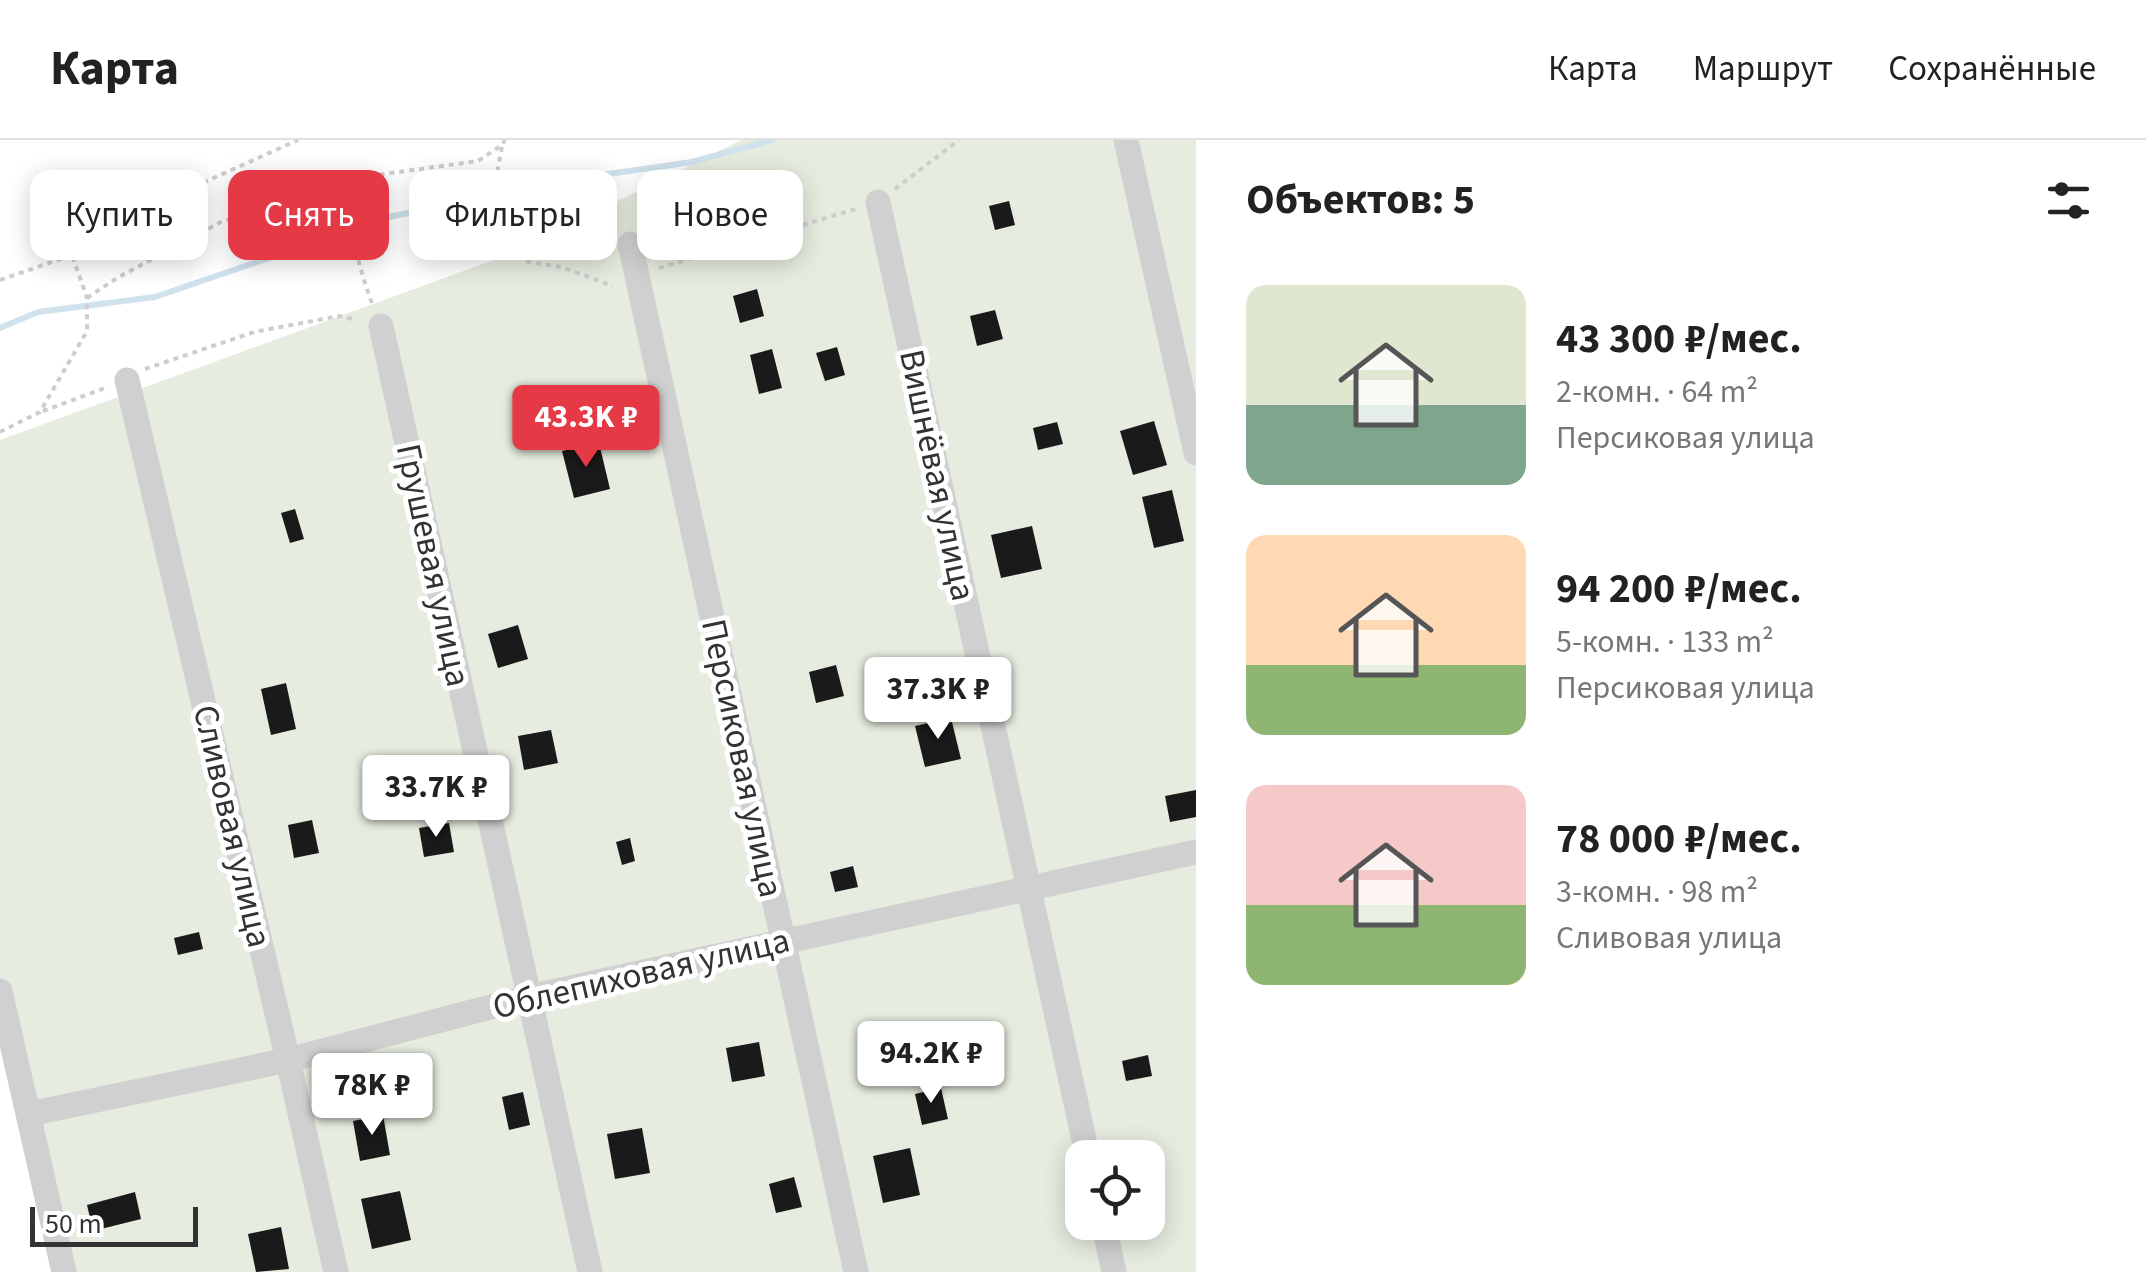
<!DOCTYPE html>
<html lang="ru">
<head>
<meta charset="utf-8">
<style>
  body { margin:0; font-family:"Source Sans 3",sans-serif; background:#f2f2f2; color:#222; height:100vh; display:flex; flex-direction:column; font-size:38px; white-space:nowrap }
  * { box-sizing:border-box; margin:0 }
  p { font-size:32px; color:#767676 }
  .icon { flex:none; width:55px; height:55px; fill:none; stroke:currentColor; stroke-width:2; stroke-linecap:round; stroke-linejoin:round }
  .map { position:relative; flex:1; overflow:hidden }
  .sheet { display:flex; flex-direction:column; background:#fff; width:950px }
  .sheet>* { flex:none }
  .banner { position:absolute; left:30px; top:30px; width:950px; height:90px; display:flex; gap:20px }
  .tools { position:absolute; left:1065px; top:1000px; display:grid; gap:20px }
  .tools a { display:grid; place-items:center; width:100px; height:100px; border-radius:20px; background:#fff; box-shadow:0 5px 25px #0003; font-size:50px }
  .scale { position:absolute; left:30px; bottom:25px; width:168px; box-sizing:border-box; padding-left:10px; border:5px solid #333; border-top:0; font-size:28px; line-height:35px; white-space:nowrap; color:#333; -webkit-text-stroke:8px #fff; paint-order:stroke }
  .price { position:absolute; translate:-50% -85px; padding:0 22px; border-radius:10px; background:#fff; color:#222; font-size:32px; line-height:65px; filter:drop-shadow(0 2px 5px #0008) }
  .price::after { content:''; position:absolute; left:50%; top:60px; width:30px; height:22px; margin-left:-15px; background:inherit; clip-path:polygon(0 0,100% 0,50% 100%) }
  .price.on { background:#e63946; color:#fff }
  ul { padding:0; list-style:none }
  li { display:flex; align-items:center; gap:30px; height:250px; padding:0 50px }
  li span { display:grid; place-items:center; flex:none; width:280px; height:200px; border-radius:20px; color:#555 }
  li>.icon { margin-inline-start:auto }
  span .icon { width:120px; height:120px; fill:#fffc; stroke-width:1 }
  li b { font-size:42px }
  h2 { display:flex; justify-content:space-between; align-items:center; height:120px; padding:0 50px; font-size:42px }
  .chip { padding:0 35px; border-radius:20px; background:#fff; box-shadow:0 5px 25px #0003; font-size:35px; line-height:90px }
  .chip.on { background:#e63946; color:#fff }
  header { display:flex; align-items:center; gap:60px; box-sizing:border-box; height:140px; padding:0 50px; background:#fff; border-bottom:2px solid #e0e0e0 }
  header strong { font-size:48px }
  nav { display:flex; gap:55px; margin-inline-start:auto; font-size:35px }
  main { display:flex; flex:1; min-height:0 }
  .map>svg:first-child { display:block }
</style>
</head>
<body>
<header>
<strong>Карта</strong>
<nav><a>Карта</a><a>Маршрут</a><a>Сохранённые</a></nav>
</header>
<main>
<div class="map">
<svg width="1196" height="1132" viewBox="0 0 1196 1132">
  <rect width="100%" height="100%" fill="#fff"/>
  <path fill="#e6ecdf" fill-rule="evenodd" d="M741,0H1196V1132H52L0,897V300L513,113ZM1082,1018H1148V1082H1082Z"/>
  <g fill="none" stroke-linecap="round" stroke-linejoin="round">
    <path stroke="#cfe2ee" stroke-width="6" d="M0,188L38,172L155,157L388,77L601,35L692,22L772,0"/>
  </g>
  <path fill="#1a1a1a" d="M1009,61L1015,85L995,90L989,66Z
    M757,149L764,176L740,183L733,156Z
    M995,170L1003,199L977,206L970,176Z
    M837,207L845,235L825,241L816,213Z
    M772,209L782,248L759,254L750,215Z
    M1154,281L1167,325L1133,335L1120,291Z
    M1057,282L1063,304L1038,310L1033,288Z
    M599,303L610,349L574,358L562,311Z
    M1172,350L1184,401L1154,408L1142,357Z
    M295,369L304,399L290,403L281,373Z
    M1032,386L1042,429L1001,438L991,395Z
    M518,485L528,519L498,528L488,494Z
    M836,525L844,556L816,563L809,532Z
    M286,543L296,589L271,595L261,549Z
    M951,578L961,619L925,627L915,586Z
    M551,590L558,623L524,630L518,596Z
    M1196,650V677L1170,682L1165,656Z
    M312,680L319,713L294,718L288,685Z
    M449,683L454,712L424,717L419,688Z
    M630,698L635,721L622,725L616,702Z
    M853,726L858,747L835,752L830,732Z
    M199,792L203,809L178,815L174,798Z
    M759,902L765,936L732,942L726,908Z
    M1148,915L1152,936L1126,941L1122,921Z
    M941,948L948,979L922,985L915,954Z
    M523,952L530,985L509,990L502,957Z
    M383,975L390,1015L360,1021L353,981Z
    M642,988L650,1033L615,1039L607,994Z
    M910,1008L920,1055L883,1063L873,1016Z
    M794,1037L802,1067L776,1073L769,1044Z
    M400,1051L411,1100L372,1109L361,1059Z
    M135,1052L141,1079L93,1091L87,1065Z
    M281,1087L289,1129L256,1132L248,1094Z"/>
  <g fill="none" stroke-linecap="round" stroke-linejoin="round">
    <path stroke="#cdcdcd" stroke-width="4" stroke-dasharray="5 5" stroke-linecap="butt" d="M502,7L496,38L508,82L528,122L561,127L613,146
      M348,41C349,84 357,124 372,163
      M895,49L959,0
      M659,128L856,69
      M0,140L72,115
      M87,158L117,138L221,82L348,39L478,21L502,5L505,0
      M145,229L254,192L339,176L357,180
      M43,271L105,248
      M0,292L40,272L87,191V158L72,115L83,97L298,0"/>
    <path stroke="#d0d0d0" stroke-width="25" d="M1126,0L1196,313
      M878,62L1088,1018
      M630,104L856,1132
      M381,186L590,1132
      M127,240L288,920L336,1132
      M0,851L64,1132
      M29,974L288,920L529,857L1196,712
      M1103,1082L1114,1132"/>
  </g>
  <g text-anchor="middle" stroke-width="10" stroke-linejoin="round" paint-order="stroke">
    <g font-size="35" fill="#333" stroke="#fff">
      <text transform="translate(938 335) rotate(78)" y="12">Вишнёвая улица</text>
      <text transform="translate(434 425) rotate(78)" y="12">Грушевая улица</text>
      <text transform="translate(743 618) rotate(78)" y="12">Персиковая улица</text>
      <text transform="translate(233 686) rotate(77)" y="12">Сливовая улица</text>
      <text transform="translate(641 833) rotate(-13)" y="12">Облепиховая улица</text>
    </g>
  </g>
</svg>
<div class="tools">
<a><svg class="icon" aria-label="locate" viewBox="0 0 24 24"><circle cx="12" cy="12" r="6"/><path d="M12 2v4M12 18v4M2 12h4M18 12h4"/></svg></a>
</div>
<div class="scale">50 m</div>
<b class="price on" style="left:586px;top:330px">43.3K ₽</b>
<b class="price" style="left:938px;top:602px">37.3K ₽</b>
<b class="price" style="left:436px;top:700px">33.7K ₽</b>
<b class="price" style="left:931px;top:966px">94.2K ₽</b>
<b class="price" style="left:372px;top:998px">78K ₽</b>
<div class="banner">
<a class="chip">Купить</a>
<a class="chip on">Снять</a>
<a class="chip">Фильтры</a>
<a class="chip">Новое</a>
</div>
</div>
<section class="sheet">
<h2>Объектов: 5<svg class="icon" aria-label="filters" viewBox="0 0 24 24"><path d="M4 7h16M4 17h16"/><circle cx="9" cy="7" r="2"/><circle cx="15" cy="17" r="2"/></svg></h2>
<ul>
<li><span style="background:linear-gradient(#dfe7d0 60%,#7fa58c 0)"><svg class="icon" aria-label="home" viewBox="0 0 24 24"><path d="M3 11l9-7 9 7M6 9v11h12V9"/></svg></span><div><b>43 300 ₽/мес.</b><p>2-комн. · 64 m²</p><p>Персиковая улица</p></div></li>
<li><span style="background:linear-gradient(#ffd9b3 65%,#8fb573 0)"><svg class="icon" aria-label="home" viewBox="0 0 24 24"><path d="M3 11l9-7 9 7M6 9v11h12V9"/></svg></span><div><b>94 200 ₽/мес.</b><p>5-комн. · 133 m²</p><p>Персиковая улица</p></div></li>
<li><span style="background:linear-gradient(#f6c9c9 60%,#8fb573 0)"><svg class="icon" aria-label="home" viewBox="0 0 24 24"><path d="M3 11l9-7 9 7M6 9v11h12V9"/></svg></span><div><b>78 000 ₽/мес.</b><p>3-комн. · 98 m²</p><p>Сливовая улица</p></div></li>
</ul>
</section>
</main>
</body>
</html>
